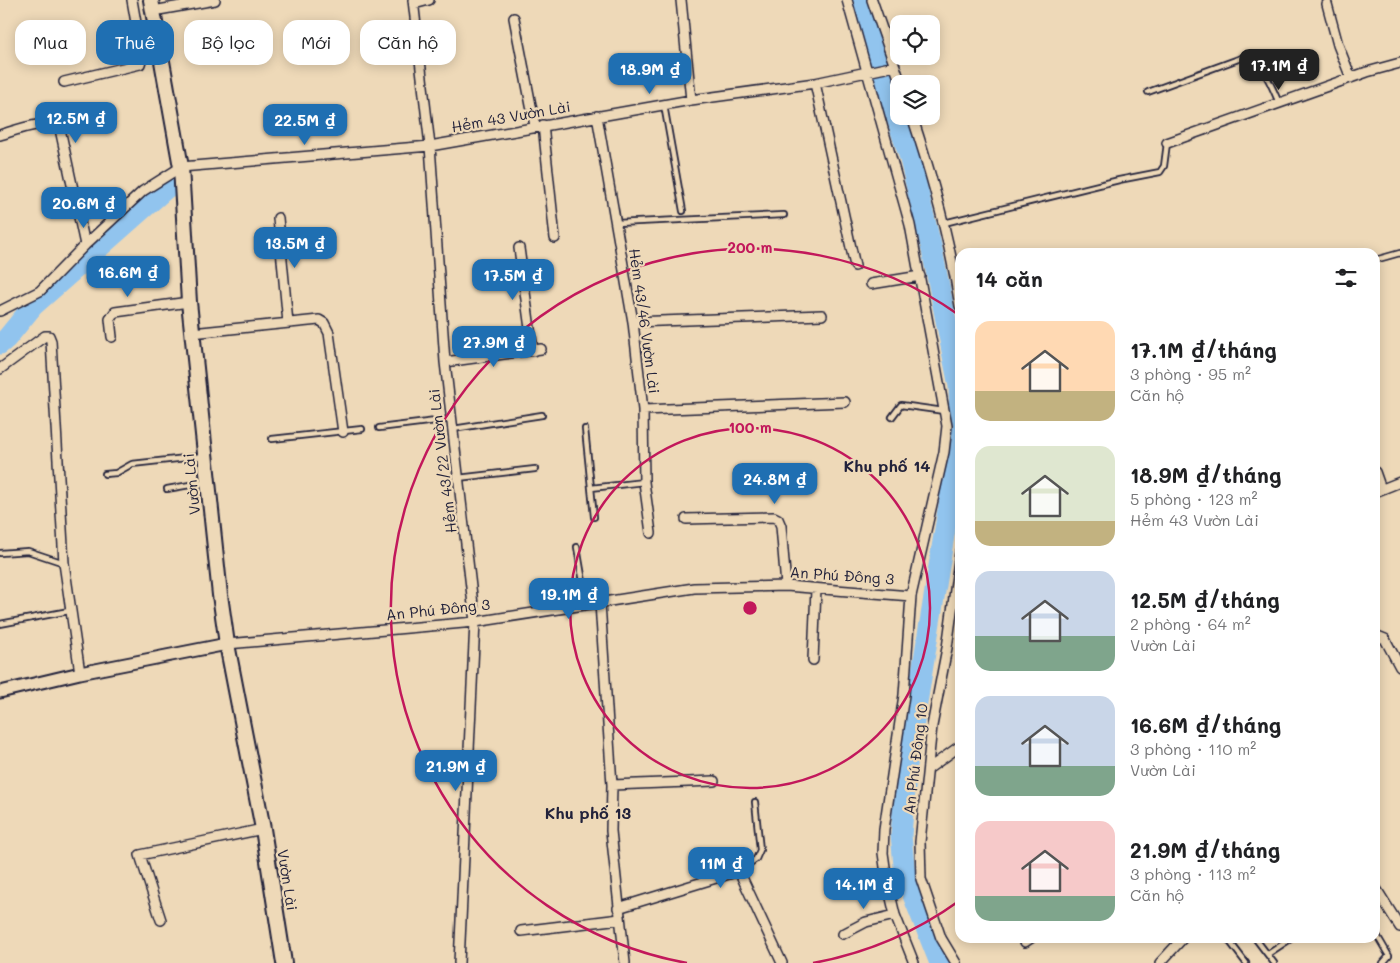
<!DOCTYPE html>
<html lang="vi">
<head>
<meta charset="utf-8">
<style>
  body { margin:0; font-family:Mali,sans-serif; background:#f2f2f2; color:#202124; height:100vh; display:flex; flex-direction:column; font-size:19px; white-space:nowrap }
  * { box-sizing:border-box; margin:0 }
  p { font-size:16px; color:#757577 }
  .icon { flex:none; width:28px; height:28px; fill:none; stroke:currentColor; stroke-width:2; stroke-linecap:round; stroke-linejoin:round }
  .map { position:relative; flex:1; overflow:hidden }
  .drawer { position:absolute; left:955px; top:248px; width:425px; height:695px; display:flex; flex-direction:column; background:#fff; border-radius:15px; box-shadow:0 2px 12px #0003 }
  .drawer>* { flex:none }
  .banner { position:absolute; left:15px; top:20px; width:475px; height:45px; display:flex; gap:10px }
  .fabs { position:absolute; left:890px; top:15px; display:grid; gap:10px }
  .fabs a { display:grid; place-items:center; width:50px; height:50px; border-radius:10px; background:#fff; box-shadow:0 2px 12px #0003; font-size:25px }
  .price { position:absolute; translate:-50% -42px; padding:0 11px; border-radius:10px; background:#1f6fb2; color:#fff; font-size:16px; line-height:32px; filter:drop-shadow(0 1px 2px #0008) }
  .price::after { content:''; position:absolute; left:50%; top:30px; width:15px; height:11px; margin-left:-8px; background:inherit; clip-path:polygon(0 0,100% 0,50% 100%) }
  .price.on { background:#222; color:#fff }
  ul { padding:0; list-style:none }
  li { display:flex; align-items:center; gap:15px; height:125px; padding:0 20px }
  li span { display:grid; place-items:center; flex:none; width:140px; height:100px; border-radius:15px; color:#555 }
  li>.icon { margin-inline-start:auto }
  span .icon { width:60px; height:60px; fill:#fffc; stroke-width:1 }
  li b { font-size:21px }
  h2 { display:flex; justify-content:space-between; align-items:center; height:60px; padding:0 20px; font-size:21px }
  .chip { padding:0 18px; border-radius:15px; background:#fff; box-shadow:0 2px 12px #0003; font-size:18px; line-height:45px }
  .chip.on { background:#1f6fb2; color:#fff }
  .map>svg:first-child { display:block }
</style>
</head>
<body>
<div class="map">
<svg width="1400" height="963" viewBox="0 0 1400 963">
  <rect width="100%" height="100%" fill="#eed9b8"/>
  <filter id="ink" filterUnits="userSpaceOnUse"><feTurbulence type="fractalNoise" baseFrequency=".02" numOctaves="2"/><feDisplacementMap in="SourceGraphic" scale="10" xChannelSelector="R" yChannelSelector="G"/><feConvolveMatrix kernelMatrix="1 2 1 2 8 2 1 2 1" color-interpolation-filters="sRGB"/></filter>
  <g filter="url(#ink)">
    <g fill="none" stroke-linecap="round" stroke-linejoin="round">
      <path stroke="#91c4ee" stroke-width="21" d="M858,0L909,155L932,250L959,386L960,424
        M0,344L7,338L33,306L170,185
        M940,963L905,875L901,835L907,765L960,436"/>
      <g stroke="#22223b" stroke-width="8">
        <path id="service" d="M1148,92L1244,57C1264,63 1271,85 1279,103
          M664,105L683,211
          M616,223L784,215
          M944,223L1119,180L1160,172L1164,166L1167,143
          M1375,260L1400,253
          M892,417L901,405L944,411
          M379,428L452,419
          M453,429L542,415
          M585,429L594,517
          M272,439L362,429
          M105,474L116,473L132,464L204,456
          M458,478L535,469
          M591,488L644,482
          M167,489L207,482
          M577,547L587,605
          M0,553L28,551L64,563
          M0,624L69,611
          M739,871L756,859L760,850L755,802
          M1375,932L1389,956L1383,963
          M1227,938L1246,963
          M1255,938L1274,963
          M1268,954L1292,938"/>
      </g>
      <g stroke="#22223b" stroke-width="12">
        <path id="minor" d="M413,0L430,146L445,362L475,622L459,963
          M681,0L691,100
          M847,0L910,225L947,426L944,452L911,596L904,695L884,829L883,853L887,881L895,915L914,963
          M872,0L901,84
          M414,4L429,0
          M1327,4L1338,45L1351,78
          M153,11L215,0
          M514,18L535,126
          M64,82L140,64L142,57L132,0
          M815,83L855,266
          M597,116L633,322L643,410L644,482L651,533
          M912,116C933,179 950,241 960,306
          M543,125L555,238
          M0,135C17,130 45,118 60,129L85,245
          M1167,143L1367,72L1400,63
          M278,218L288,323
          M519,248L533,351
          M871,284L920,276
          M0,311L40,291L85,245L143,191L181,167L430,146L691,100L815,83L895,66
          M633,322L822,315
          M192,333L319,320L324,323L329,333L343,432
          M112,337L110,319L115,312L189,302
          M445,362L541,349
          M0,369L45,336H49L51,341L64,563L80,673
          M643,410L845,402
          M1375,472L1381,489
          M1375,492L1400,482
          M686,519L774,517L778,519L781,526L786,586
          M600,603L612,785L611,831L625,963
          M1375,635L1385,639L1400,667
          M227,644L475,622L694,588L786,586L911,596
          M813,660L816,589
          M928,769L960,746
          M612,785L714,781
          M1375,887L1400,927
          M618,908L739,871L782,963
          M161,920L140,855L263,829
          M521,931L620,919
          M843,934L866,922L895,915
          M1025,942L1031,938
          M956,963L941,938L921,879L920,842L932,726L947,648L960,553
          M1160,963L1183,938"/>
      </g>
      <g stroke="#22223b" stroke-width="15">
        <path id="tertiary" d="M0,692L80,673L227,644"/>
      </g>
      <g stroke="#22223b" stroke-width="18">
        <path id="secondary" d="M151,0L181,167L189,302L220,595L227,644L263,829L284,963"/>
      </g>
      <use href="#service" stroke="#eed9b8" stroke-width="4.5"/>
      <use href="#minor" stroke="#eed9b8" stroke-width="9"/>
      <use href="#tertiary" stroke="#eed9b8" stroke-width="11"/>
      <use href="#secondary" stroke="#eed9b8" stroke-width="14"/>
    </g>
  </g>
  <g fill="none" stroke="#c2185b" stroke-width="2.5">
    <circle cx="750" cy="608" r="180"/>
    <path d="M959 901A360 360 0 0 1 813 963M687 963A360 360 0 1 1 959 315"/>
  </g>
  <g text-anchor="middle" stroke-width="4.5" stroke-linejoin="round" paint-order="stroke">
    <g font-size="15" fill="#22223b" stroke="#eed9b8">
      <text transform="translate(511 117) rotate(-10)" y="5">Hẻm 43 Vườn Lài</text>
      <text transform="translate(644 321) rotate(82)" y="5">Hẻm 43/46 Vườn Lài</text>
      <text transform="translate(443 461) rotate(-97)" y="5">Hẻm 43/22 Vườn Lài</text>
      <text transform="translate(192 484) rotate(-96)" y="5">Vườn Lài</text>
      <text transform="translate(842 576) rotate(4)" y="5">An Phú Đông 3</text>
      <text transform="translate(438 610) rotate(-6)" y="5">An Phú Đông 3</text>
      <text transform="translate(916 759) rotate(-83)" y="5">An Phú Đông 10</text>
      <text transform="translate(287 880) rotate(81)" y="5">Vườn Lài</text>
    </g>
    <g font-size="16" font-weight="bold" fill="#22223b" stroke="#eed9b8">
      <text x="887" y="472">Khu phố 14</text>
      <text x="588" y="819">Khu phố 13</text>
    </g>
  </g>
  <circle cx="750" cy="608" r="8" fill="#c2185b" stroke="#eed9b8" stroke-width="2.5"/>
  <g font-size="15" text-anchor="middle" font-weight="bold" fill="#c2185b" stroke="#eed9b8" stroke-width="4.5" stroke-linejoin="round" paint-order="stroke">
    <text x="750" y="253">200 m</text>
    <text x="750" y="433">100 m</text>
  </g>
</svg>
<div class="fabs">
<a><svg class="icon" aria-label="locate" viewBox="0 0 24 24"><circle cx="12" cy="12" r="6"/><path d="M12 2v4M12 18v4M2 12h4M18 12h4"/></svg></a>
<a><svg class="icon" aria-label="layers" viewBox="0 0 24 24"><path d="M12 4l9 5-9 5-9-5zM3 14l9 5 9-5"/></svg></a>
</div>
<b class="price on" style="left:1279px;top:91px">17.1M ₫</b>
<b class="price" style="left:650px;top:95px">18.9M ₫</b>
<b class="price" style="left:76px;top:144px">12.5M ₫</b>
<b class="price" style="left:305px;top:146px">22.5M ₫</b>
<b class="price" style="left:84px;top:229px">20.6M ₫</b>
<b class="price" style="left:295px;top:269px">13.5M ₫</b>
<b class="price" style="left:128px;top:298px">16.6M ₫</b>
<b class="price" style="left:513px;top:301px">17.5M ₫</b>
<b class="price" style="left:494px;top:368px">27.9M ₫</b>
<b class="price" style="left:775px;top:505px">24.8M ₫</b>
<b class="price" style="left:569px;top:620px">19.1M ₫</b>
<b class="price" style="left:456px;top:792px">21.9M ₫</b>
<b class="price" style="left:721px;top:889px">11M ₫</b>
<b class="price" style="left:864px;top:910px">14.1M ₫</b>
<div class="banner">
<a class="chip">Mua</a>
<a class="chip on">Thuê</a>
<a class="chip">Bộ lọc</a>
<a class="chip">Mới</a>
<a class="chip">Căn hộ</a>
</div>
<section class="drawer">
<h2>14 căn<svg class="icon" aria-label="filters" viewBox="0 0 24 24"><path d="M4 7h16M4 17h16"/><circle cx="9" cy="7" r="2"/><circle cx="15" cy="17" r="2"/></svg></h2>
<ul>
<li><span style="background:linear-gradient(#ffd9b3 70%,#c2b280 0)"><svg class="icon" aria-label="home" viewBox="0 0 24 24"><path d="M3 11l9-7 9 7M6 9v11h12V9"/></svg></span><div><b>17.1M ₫/tháng</b><p>3 phòng · 95 m²</p><p>Căn hộ</p></div></li>
<li><span style="background:linear-gradient(#dfe7d0 75%,#c2b280 0)"><svg class="icon" aria-label="home" viewBox="0 0 24 24"><path d="M3 11l9-7 9 7M6 9v11h12V9"/></svg></span><div><b>18.9M ₫/tháng</b><p>5 phòng · 123 m²</p><p>Hẻm 43 Vườn Lài</p></div></li>
<li><span style="background:linear-gradient(#c9d6e8 65%,#7fa58c 0)"><svg class="icon" aria-label="home" viewBox="0 0 24 24"><path d="M3 11l9-7 9 7M6 9v11h12V9"/></svg></span><div><b>12.5M ₫/tháng</b><p>2 phòng · 64 m²</p><p>Vườn Lài</p></div></li>
<li><span style="background:linear-gradient(#c9d6e8 70%,#7fa58c 0)"><svg class="icon" aria-label="home" viewBox="0 0 24 24"><path d="M3 11l9-7 9 7M6 9v11h12V9"/></svg></span><div><b>16.6M ₫/tháng</b><p>3 phòng · 110 m²</p><p>Vườn Lài</p></div></li>
<li><span style="background:linear-gradient(#f6c9c9 75%,#7fa58c 0)"><svg class="icon" aria-label="home" viewBox="0 0 24 24"><path d="M3 11l9-7 9 7M6 9v11h12V9"/></svg></span><div><b>21.9M ₫/tháng</b><p>3 phòng · 113 m²</p><p>Căn hộ</p></div></li>
</ul>
</section>
</div>
</body>
</html>
